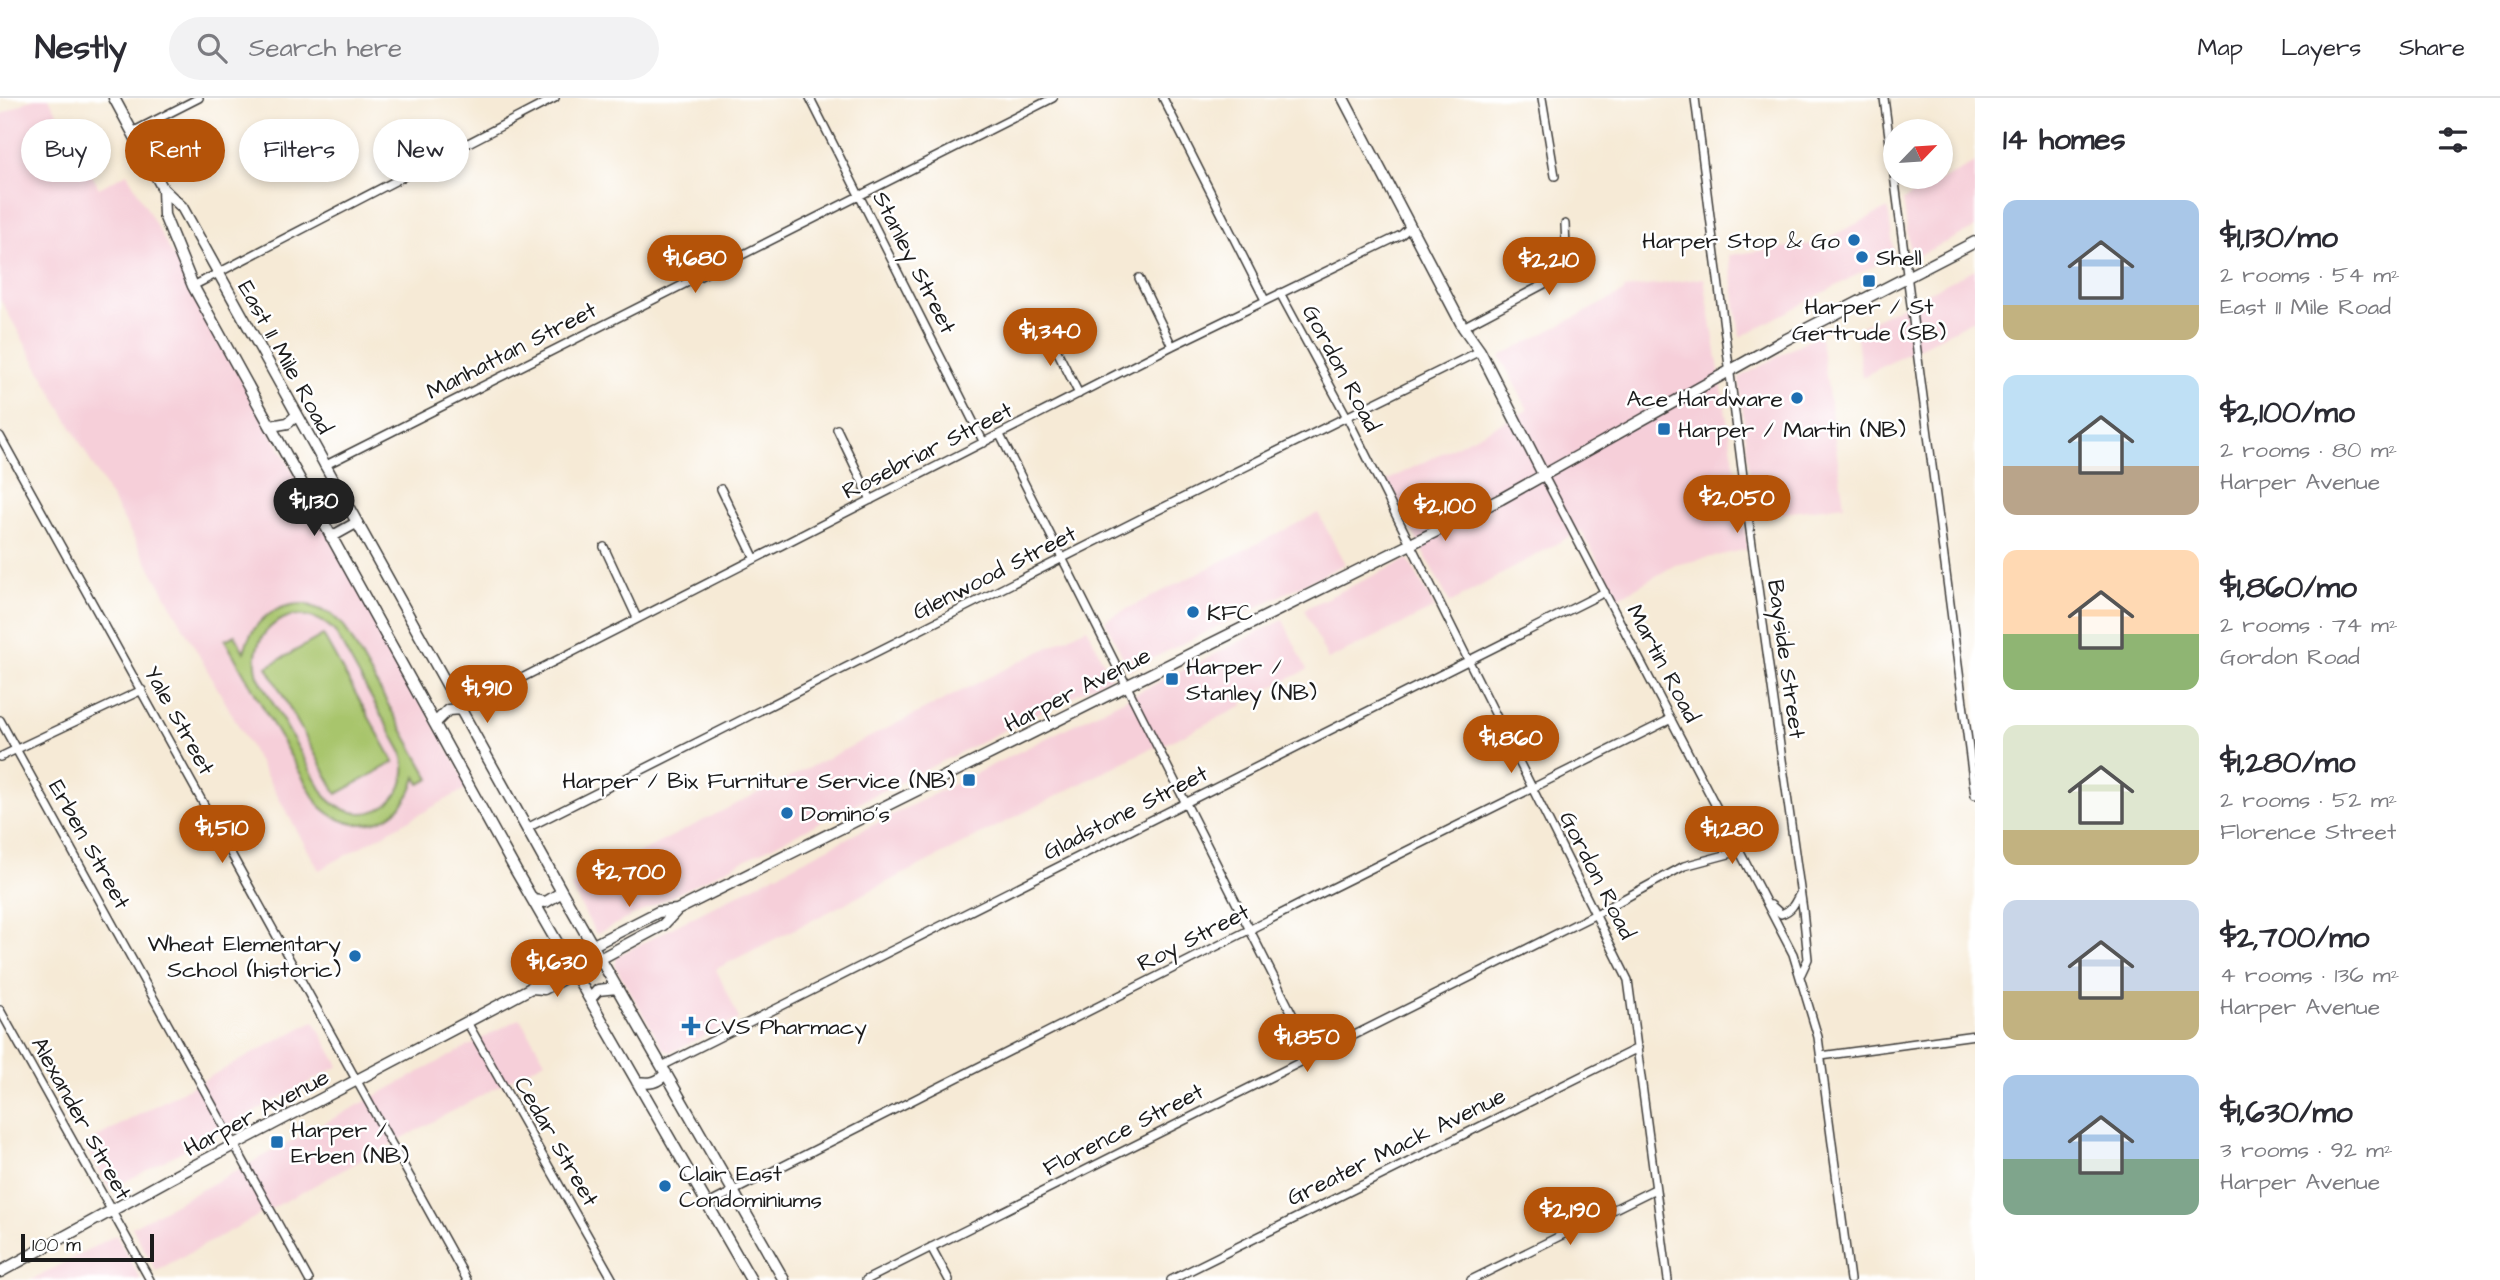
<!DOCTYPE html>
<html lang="en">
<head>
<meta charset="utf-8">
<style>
  body { margin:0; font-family:"Architects Daughter",sans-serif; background:#f2f2f3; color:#2b2b33; height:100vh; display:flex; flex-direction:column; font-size:26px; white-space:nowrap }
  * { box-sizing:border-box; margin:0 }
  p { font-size:23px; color:#7c7c81 }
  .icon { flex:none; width:38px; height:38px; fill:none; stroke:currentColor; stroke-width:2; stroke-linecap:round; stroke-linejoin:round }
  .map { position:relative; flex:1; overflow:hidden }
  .drawer { display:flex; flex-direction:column; background:#fff; width:525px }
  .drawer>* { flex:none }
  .hud { position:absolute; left:21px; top:21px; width:665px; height:63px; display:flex; gap:14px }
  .needle { width:46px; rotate:65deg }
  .buttons { position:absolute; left:1883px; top:21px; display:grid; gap:14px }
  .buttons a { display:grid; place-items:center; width:70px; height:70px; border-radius:50%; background:#fff; box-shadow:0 4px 10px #0003; font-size:35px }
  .scale { position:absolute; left:21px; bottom:18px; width:133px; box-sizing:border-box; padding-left:7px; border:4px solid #1c1c1c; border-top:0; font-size:19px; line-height:24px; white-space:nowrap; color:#1c1c1c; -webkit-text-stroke:5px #fff; paint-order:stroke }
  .price { position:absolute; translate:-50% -60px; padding:0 16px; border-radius:24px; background:#b45309; color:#fff; font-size:23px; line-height:46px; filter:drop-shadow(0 2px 4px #0008) }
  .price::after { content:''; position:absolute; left:50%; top:42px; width:21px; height:16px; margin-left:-10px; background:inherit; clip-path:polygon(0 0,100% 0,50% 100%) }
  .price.active { background:#222; color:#fff }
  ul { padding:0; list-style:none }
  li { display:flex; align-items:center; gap:21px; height:175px; padding:0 28px }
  li span { display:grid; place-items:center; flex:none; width:196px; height:140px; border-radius:14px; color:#555 }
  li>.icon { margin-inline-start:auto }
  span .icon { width:84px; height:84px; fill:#fffc; stroke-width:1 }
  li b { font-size:30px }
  h2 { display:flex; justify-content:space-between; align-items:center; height:84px; padding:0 28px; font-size:30px }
  .chip { padding:0 24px; border-radius:32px; background:#fff; box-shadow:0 4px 10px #0003; font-size:24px; line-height:63px }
  .chip.active { background:#b45309; color:#fff }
  header { display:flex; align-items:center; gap:42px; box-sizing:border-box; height:98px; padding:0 35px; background:#fff; border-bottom:2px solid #e1e1e2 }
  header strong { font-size:33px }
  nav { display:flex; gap:38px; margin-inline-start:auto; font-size:24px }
  .search { width:490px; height:63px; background:#f2f2f3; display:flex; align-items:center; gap:18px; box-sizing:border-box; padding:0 24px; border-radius:38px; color:#7c7c81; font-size:26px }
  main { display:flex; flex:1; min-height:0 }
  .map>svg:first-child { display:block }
</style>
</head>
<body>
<header>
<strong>Nestly</strong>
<div class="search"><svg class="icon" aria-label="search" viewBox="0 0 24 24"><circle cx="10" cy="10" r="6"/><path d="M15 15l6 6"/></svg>Search here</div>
<nav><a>Map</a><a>Layers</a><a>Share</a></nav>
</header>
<main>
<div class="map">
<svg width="1975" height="1182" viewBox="0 0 1975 1182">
  <rect width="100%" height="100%" fill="#fff"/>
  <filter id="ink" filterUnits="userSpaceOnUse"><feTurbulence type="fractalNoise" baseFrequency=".0143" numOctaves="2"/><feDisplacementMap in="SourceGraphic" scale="14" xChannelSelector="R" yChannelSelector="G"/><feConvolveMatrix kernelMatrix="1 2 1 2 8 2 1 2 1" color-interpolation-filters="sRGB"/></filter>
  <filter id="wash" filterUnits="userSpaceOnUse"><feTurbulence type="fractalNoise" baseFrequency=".00686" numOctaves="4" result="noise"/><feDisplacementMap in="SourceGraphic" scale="28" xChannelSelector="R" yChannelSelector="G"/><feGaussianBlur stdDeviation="1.57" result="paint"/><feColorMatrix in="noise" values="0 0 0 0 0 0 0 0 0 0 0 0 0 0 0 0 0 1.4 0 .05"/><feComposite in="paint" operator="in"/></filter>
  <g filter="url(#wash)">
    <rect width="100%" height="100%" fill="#f6ead6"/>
    <path fill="#f6cfd9" d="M34,0H49L99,90L127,75L469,689L319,772L0,201V57L3,56L0,51V17Z
      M1975,65V130L1917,158L1913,156L1910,152L1903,102Z
      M1888,110L1894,157L1740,239L1729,157L1811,146L1812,148Z
      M1975,171V221L1862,279L1856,231Z
      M1704,180L1748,451L1675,467L1618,500L1581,432L1450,505L1386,383L1528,312L1500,258L1624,194V191Z
      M1820,235L1844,407L1754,419L1739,280Z
      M1318,415L1345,466L1129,572L1105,522Z
      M1408,461L1435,510L1328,562L1304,511Z
      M1283,522L1307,572L1242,604L1243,608L1165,646L1147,652L716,871L739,921L676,952L669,954L663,950L615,868L617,858L898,714Z
      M1087,530L1111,579L596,836L571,789Z
      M520,920L545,963L156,1173L132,1129Z
      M314,923L339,968L110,1092L84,1046Z
      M116,1137L141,1182H31Z"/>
    <path fill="#a8c56c" stroke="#627044" stroke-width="2" fill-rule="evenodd" d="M306,506L331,516L344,528L430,681L420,686L416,679C404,728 351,742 317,705L225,542L235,537L244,554C252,523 275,505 306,506ZM291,518C309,516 323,521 335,534L402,655C416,705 361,736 325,698L258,578C250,550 264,526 291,518Z
      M323,537L394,664L337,696L267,569Z"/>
  </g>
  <g filter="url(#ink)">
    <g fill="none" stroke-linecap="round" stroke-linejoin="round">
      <g stroke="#3d3b38" stroke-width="10">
        <path id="street" d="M810,0L984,345
          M1163,0L1265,202
          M1542,0L1555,78
          M1695,0L1748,418L1803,812L1808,861L1801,876
          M1884,0L1975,697
          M134,33L199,0
          M1139,180L1172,248
          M193,188L555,0
          M1280,195L1347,319L1628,882L1668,1182
          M1463,229L1567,174L1565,126
          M1046,231L1079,296
          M837,331L871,402
          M1000,337L1313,957
          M0,338L467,1182
          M324,368L1053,0
          M1544,378L1793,856L1818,939L1850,1182
          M721,391L755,461
          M604,449L637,520
          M461,611L1172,248L1401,137L1410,129
          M0,622L309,1182
          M0,659L142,592
          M527,730L1148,417L1480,253
          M1771,807L1781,816C1791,813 1794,807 1799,797
          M0,912L150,1182
          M467,924L613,1182
          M1821,958L1975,937
          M662,968L1605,494
          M708,1106L1316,798L1671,621
          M931,1149L949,1182
          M866,1182L1596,816L1684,768L1740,753
          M1171,1182L1638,950
          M1471,1182L1655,1091"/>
      </g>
      <g stroke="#3d3b38" stroke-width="13">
        <path id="secondary" d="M114,0L163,91L182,109L562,794L784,1182
          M1343,0L1463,229L1480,253L1544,378
          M163,91L164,117L193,188L516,773L751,1182
          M271,328L288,325L297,317
          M331,439L356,425
          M436,624L448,612L461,611
          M533,802L546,804L562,794
          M531,890L544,891L663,827L677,812L1501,401L1781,244L1975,144
          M590,901L598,892L617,890
          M637,984C650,986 658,985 666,975
          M0,1174L171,1080L507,903L531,890L539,876L566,861L658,814L677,812"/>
      </g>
      <use href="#street" stroke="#fff" stroke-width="7"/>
      <use href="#secondary" stroke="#fff" stroke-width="10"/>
    </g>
  </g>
  <g fill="#1f6fb2" stroke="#fff" stroke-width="2.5">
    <circle cx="1854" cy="142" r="7"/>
    <circle cx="1862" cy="159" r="7"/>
    <rect x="1862" y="176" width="14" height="14" rx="3.5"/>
    <circle cx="1797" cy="300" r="7"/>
    <rect x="1657" y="324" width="14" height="14" rx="3.5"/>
    <circle cx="1193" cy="514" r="7"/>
    <rect x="1165" y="574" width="14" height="14" rx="3.5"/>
    <rect x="962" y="675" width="14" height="14" rx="3.5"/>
    <circle cx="787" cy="715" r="7"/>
    <circle cx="355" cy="858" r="7"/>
    <path d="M687.5 917.5h7v7h7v7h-7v7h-7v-7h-7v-7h7z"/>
    <rect x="270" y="1037" width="14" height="14" rx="3.5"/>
    <circle cx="665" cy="1088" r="7"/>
  </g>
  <g text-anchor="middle" stroke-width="5" stroke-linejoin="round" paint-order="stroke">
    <g font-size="23" fill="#1c1c1c" stroke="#fff" text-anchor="start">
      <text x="1840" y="150" text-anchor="end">Harper Stop &amp; Go</text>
      <text x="1876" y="167">Shell</text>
      <text x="1869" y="216" text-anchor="middle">Harper / St<tspan x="1869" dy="26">Gertrude (SB)</tspan></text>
      <text x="1783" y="308" text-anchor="end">Ace Hardware</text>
      <text x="1678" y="339">Harper / Martin (NB)</text>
      <text x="1207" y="522">KFC</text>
      <text x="1186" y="576">Harper /<tspan x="1186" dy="26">Stanley (NB)</tspan></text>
      <text x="955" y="690" text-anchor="end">Harper / Bix Furniture Service (NB)</text>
      <text x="801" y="723">Domino's</text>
      <text x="341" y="853" text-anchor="end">Wheat Elementary<tspan x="341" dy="26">School (historic)</tspan></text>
      <text x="705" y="936">CVS Pharmacy</text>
      <text x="291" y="1039">Harper /<tspan x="291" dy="26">Erben (NB)</tspan></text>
      <text x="679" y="1083">Clair East<tspan x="679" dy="26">Condominiums</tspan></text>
    </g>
    <g font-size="23" fill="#1c1c1c" stroke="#fff">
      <text transform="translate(915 164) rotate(63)" y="8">Stanley Street</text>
      <text transform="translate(511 252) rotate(-27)" y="8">Manhattan Street</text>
      <text transform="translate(286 259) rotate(61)" y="8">East 11 Mile Road</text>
      <text transform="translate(1342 270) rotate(62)" y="8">Gordon Road</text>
      <text transform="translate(927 352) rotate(-27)" y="8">Rosebriar Street</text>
      <text transform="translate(994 474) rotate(-27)" y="8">Glenwood Street</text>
      <text transform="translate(1787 561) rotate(82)" y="8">Bayside Street</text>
      <text transform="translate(1664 565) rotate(62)" y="8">Martin Road</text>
      <text transform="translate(1077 591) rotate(-27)" y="8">Harper Avenue</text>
      <text transform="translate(180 622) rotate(61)" y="8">Yale Street</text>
      <text transform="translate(1125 714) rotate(-27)" y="8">Gladstone Street</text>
      <text transform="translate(90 746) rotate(61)" y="8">Erben Street</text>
      <text transform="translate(1598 777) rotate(63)" y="8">Gordon Road</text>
      <text transform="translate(1193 839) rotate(-27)" y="8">Roy Street</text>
      <text transform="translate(256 1014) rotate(-28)" y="8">Harper Avenue</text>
      <text transform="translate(82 1020) rotate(61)" y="8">Alexander Street</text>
      <text transform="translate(1123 1031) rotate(-27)" y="8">Florence Street</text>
      <text transform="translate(557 1043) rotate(60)" y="8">Cedar Street</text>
      <text transform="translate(1396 1048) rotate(-26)" y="8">Greater Mack Avenue</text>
    </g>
  </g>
</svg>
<div class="buttons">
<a><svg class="needle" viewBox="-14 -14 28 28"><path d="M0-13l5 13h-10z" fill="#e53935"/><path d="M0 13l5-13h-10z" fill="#7c7c81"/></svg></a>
</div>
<div class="scale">100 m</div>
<b class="price" style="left:695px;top:197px">$1,680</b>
<b class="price" style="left:1549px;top:199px">$2,210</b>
<b class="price" style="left:1050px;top:270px">$1,340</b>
<b class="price" style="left:1737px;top:437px">$2,050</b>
<b class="price active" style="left:314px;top:440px">$1,130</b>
<b class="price" style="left:1445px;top:445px">$2,100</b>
<b class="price" style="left:487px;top:627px">$1,910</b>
<b class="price" style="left:1511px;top:677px">$1,860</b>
<b class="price" style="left:222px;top:767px">$1,510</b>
<b class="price" style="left:1732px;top:768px">$1,280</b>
<b class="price" style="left:629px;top:811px">$2,700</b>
<b class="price" style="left:557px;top:901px">$1,630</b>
<b class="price" style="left:1307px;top:976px">$1,850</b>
<b class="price" style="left:1570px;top:1149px">$2,190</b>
<div class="hud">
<a class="chip">Buy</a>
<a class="chip active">Rent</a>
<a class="chip">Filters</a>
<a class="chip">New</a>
</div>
</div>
<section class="drawer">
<h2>14 homes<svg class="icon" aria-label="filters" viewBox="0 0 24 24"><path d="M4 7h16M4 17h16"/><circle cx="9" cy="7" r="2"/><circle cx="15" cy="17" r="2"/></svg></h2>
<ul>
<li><span style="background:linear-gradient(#a9c7e8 75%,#c2b280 0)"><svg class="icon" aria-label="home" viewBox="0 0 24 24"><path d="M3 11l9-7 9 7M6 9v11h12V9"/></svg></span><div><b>$1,130/mo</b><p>2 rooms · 54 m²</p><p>East 11 Mile Road</p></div></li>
<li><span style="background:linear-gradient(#bfe0f5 65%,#b9a48a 0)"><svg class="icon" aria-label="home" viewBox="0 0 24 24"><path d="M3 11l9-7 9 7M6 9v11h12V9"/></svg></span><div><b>$2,100/mo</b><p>2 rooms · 80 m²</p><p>Harper Avenue</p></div></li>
<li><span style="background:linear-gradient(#ffd9b3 60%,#8fb573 0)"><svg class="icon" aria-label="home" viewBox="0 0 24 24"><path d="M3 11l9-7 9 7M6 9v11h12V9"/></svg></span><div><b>$1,860/mo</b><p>2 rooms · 74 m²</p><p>Gordon Road</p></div></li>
<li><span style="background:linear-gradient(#dfe7d0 75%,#c2b280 0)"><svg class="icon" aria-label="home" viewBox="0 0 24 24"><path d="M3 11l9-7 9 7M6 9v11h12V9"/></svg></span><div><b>$1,280/mo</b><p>2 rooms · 52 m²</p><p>Florence Street</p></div></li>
<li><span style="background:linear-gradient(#c9d6e8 65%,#c2b280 0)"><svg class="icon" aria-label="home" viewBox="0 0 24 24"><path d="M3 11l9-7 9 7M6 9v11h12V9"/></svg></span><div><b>$2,700/mo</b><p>4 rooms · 136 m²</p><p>Harper Avenue</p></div></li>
<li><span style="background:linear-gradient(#a9c7e8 60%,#7fa58c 0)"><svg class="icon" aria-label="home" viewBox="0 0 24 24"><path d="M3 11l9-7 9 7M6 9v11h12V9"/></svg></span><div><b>$1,630/mo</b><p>3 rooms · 92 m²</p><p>Harper Avenue</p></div></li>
</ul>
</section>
</main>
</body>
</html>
